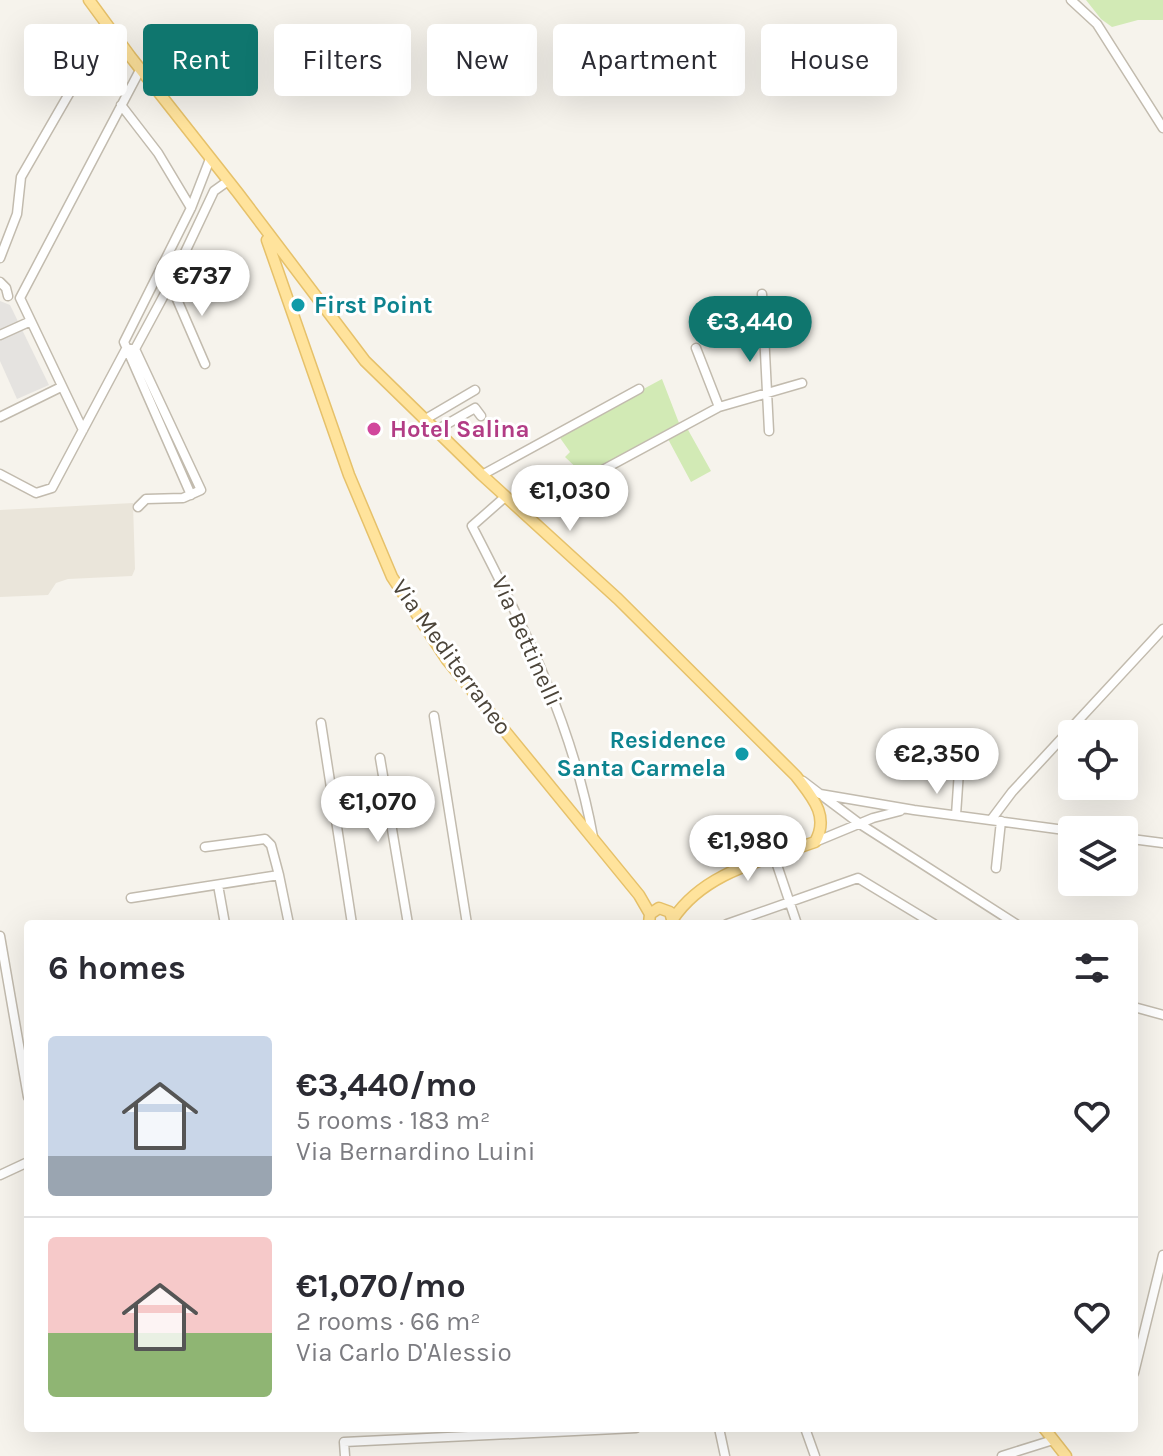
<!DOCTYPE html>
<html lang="en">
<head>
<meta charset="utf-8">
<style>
  body { margin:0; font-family:Karla,sans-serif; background:#f2f2f3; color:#2b2b33; height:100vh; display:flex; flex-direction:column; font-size:30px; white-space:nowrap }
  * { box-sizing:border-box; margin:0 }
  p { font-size:26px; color:#7c7c81 }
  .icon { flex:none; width:44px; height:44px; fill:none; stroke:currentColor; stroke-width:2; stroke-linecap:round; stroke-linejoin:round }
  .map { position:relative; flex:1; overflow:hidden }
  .drawer { position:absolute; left:24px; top:920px; width:1114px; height:512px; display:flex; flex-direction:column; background:#fff; border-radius:8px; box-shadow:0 8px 32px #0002 }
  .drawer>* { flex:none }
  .hud { position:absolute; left:24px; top:24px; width:1116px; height:72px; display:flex; gap:16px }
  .controls { position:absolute; left:1058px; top:720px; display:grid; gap:16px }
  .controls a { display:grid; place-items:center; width:80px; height:80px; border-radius:8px; background:#fff; box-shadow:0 8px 32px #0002; font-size:40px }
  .price { position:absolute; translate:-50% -68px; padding:0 18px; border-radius:28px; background:#fff; color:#222; font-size:26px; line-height:52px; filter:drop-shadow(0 2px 4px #0008) }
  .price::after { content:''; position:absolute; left:50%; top:48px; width:24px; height:18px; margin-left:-12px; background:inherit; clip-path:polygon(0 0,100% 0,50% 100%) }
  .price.active { background:#0f766e; color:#fff }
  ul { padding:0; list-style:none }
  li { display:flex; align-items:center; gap:24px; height:200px; padding:0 24px }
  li+li { border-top:2px solid #e1e1e2 }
  li span { display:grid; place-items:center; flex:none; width:224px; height:160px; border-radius:8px; color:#555 }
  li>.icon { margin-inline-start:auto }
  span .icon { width:96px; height:96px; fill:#fffc; stroke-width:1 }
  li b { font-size:34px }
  h2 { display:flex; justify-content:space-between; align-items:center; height:96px; padding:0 24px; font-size:34px }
  .pill { padding:0 28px; border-radius:8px; background:#fff; box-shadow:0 8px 32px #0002; font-size:28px; line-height:72px }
  .pill.active { background:#0f766e; color:#fff }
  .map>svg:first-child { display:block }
</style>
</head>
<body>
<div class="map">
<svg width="1163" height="1456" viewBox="0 0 1163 1456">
  <rect width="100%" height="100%" fill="#f6f3ec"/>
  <path fill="#eae5da" d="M133,503L135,569L132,576L68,579L56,583L48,595L0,597V510Z"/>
  <path fill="#d2eab5" d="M1086,0H1163V20H1138L1112,27L1101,19Z
    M662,379L679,423L584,475L565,457L570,452L558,435Z
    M687,428L711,471L691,482L668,439Z"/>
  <path fill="#e5e3e0" d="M0,301L10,305L49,385L17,399L0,361Z"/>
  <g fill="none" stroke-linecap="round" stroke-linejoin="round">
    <g stroke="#c2bbae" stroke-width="11">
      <path id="minor" d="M1071,0L1097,24L1163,128
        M121,105L158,153L191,208
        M0,258L17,214L21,177L108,26
        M163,267L205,364
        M0,282L6,288L8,296
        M762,294L769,431
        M0,335L31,321
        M696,348L719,407
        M126,349H135L201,490L183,498L146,499L138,507
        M135,349L170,284L214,191L228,181
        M0,417L61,387
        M424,420L475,390
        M83,430L20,298L140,70
        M435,431L475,408L481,416
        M0,474L36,493L52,488L126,349
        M482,475L639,389
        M191,495L124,342L191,208L210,159
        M505,497L472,526C524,626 573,726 593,837
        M523,513L719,407L802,383
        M434,716L467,924
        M321,723L352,924
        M380,758L408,924
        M803,781L820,794L914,810L1072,831
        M824,797L860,824L1016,924
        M956,815L961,742
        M991,820L1012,792L1163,629
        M1124,838L1163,843
        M815,842L873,818L900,811
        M205,847L265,839L271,845L279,875
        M774,856L797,924
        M996,868L1001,821
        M218,885L225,924
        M131,898L279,875L289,924
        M727,924L858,878L934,924
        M0,936L28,1097
        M1134,1007L1163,1015
        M0,1175L28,1162
        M1134,1373L1163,1255
        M719,1428L725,1456
        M805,1428L815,1456
        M345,1456L344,1442L636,1428
        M1002,1456L1053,1440"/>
    </g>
    <g stroke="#e6c16a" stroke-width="13">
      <path id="major" d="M89,0L130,56L238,193L365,361L482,475L618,599L796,776C812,797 830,816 815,842C765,860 705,871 673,919
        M267,240L349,475L392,577L447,660L639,895L650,914
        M649,924L650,914L659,908L670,912L673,923
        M1044,1428L1066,1456"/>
    </g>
    <use href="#minor" stroke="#fff" stroke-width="8"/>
    <use href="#major" stroke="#ffe39c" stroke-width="10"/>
  </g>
  <g fill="#0f9aa8" stroke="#fff" stroke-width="3">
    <circle cx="298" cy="305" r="8"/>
    <circle cx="742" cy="754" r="8"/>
  </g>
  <circle fill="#d1479c" stroke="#fff" stroke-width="3" cx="374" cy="429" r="8"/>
  <g text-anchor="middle" stroke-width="6" stroke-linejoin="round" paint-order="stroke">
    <g font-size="24" font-weight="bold" fill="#0d838f" stroke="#fff" text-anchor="start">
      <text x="314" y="313">First Point</text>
      <text x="726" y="748" text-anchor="end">Residence<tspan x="726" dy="28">Santa Carmela</tspan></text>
    </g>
    <g font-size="24" font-weight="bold" fill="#b23c85" stroke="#fff" text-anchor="start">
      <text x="390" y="437">Hotel Salina</text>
    </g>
    <g font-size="24" fill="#4b4439" stroke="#fff">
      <text transform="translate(527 641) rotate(66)" y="8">Via Bettinelli</text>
      <text transform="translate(452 657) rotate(54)" y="8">Via Mediterraneo</text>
    </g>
  </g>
</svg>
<div class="controls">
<a><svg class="icon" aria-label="locate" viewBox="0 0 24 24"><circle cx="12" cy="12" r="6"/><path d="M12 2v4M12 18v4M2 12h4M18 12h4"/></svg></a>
<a><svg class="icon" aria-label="layers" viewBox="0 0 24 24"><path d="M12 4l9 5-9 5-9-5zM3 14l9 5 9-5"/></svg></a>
</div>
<b class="price" style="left:202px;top:318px">€737</b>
<b class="price active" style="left:750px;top:364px">€3,440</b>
<b class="price" style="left:570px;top:533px">€1,030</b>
<b class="price" style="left:937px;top:796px">€2,350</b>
<b class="price" style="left:378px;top:844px">€1,070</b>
<b class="price" style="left:748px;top:883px">€1,980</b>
<div class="hud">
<a class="pill">Buy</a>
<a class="pill active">Rent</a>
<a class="pill">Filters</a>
<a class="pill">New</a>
<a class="pill">Apartment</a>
<a class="pill">House</a>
</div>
<section class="drawer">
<h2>6 homes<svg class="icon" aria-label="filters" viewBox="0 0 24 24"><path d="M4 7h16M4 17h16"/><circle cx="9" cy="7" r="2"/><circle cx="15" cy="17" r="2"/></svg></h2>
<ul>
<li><span style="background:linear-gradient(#c9d6e8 75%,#9aa5b1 0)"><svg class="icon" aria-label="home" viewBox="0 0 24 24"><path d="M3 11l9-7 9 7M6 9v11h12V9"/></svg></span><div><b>€3,440/mo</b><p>5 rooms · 183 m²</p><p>Via Bernardino Luini</p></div><svg class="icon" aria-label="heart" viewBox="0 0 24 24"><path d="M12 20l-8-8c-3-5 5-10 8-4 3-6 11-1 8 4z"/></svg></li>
<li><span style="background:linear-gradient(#f6c9c9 60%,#8fb573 0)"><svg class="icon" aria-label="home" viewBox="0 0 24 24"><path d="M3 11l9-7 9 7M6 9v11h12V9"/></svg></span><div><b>€1,070/mo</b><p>2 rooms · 66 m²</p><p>Via Carlo D'Alessio</p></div><svg class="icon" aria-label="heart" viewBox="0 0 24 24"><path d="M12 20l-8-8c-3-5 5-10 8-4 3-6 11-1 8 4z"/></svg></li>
</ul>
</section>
</div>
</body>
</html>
